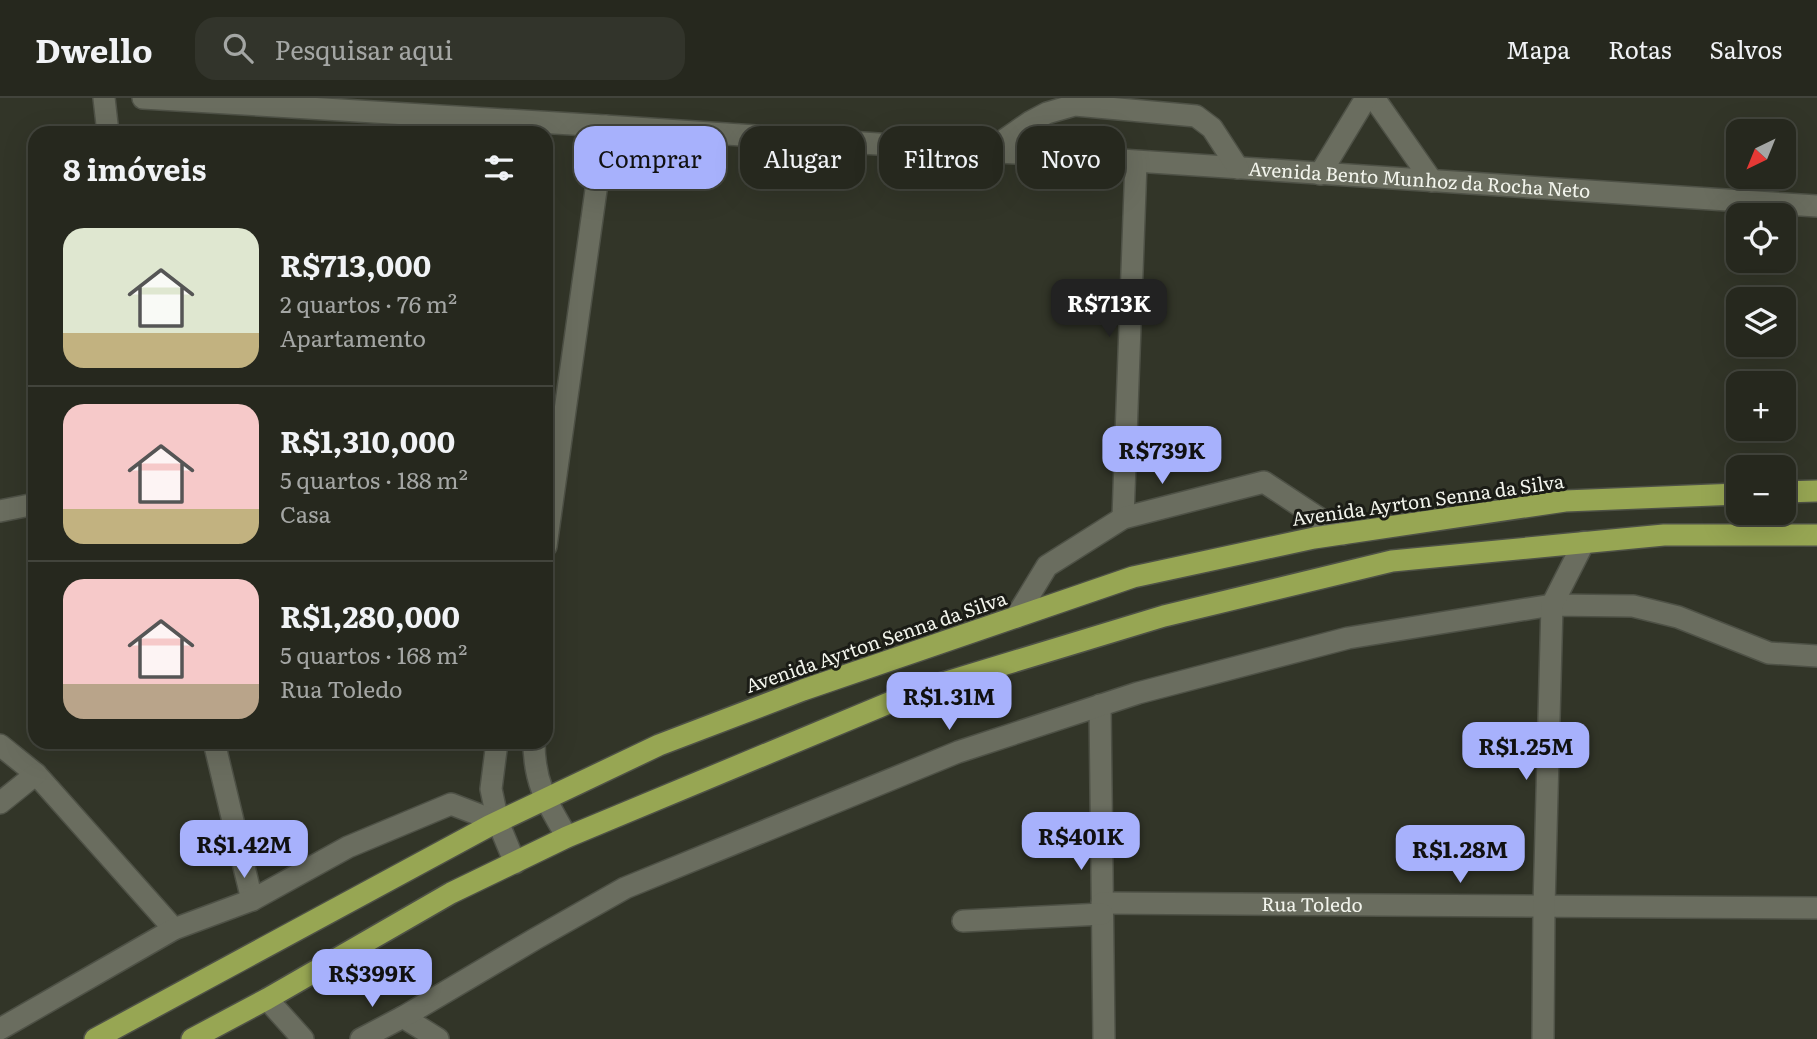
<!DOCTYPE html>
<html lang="pt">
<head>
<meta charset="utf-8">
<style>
  body { margin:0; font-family:Literata,serif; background:#32342b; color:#f1f3f6; height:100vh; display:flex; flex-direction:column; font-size:26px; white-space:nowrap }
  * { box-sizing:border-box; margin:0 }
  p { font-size:23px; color:#a4a6a4 }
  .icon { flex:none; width:38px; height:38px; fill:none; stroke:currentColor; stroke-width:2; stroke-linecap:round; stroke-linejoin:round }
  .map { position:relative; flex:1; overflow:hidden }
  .drawer { position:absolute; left:28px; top:28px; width:525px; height:623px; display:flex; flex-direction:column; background:#26281e; border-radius:21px; box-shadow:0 7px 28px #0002,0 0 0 2px #42443c }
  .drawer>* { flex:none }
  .banner { position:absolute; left:574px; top:28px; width:665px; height:63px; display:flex; gap:14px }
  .needle { width:46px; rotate:223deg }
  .fabs { position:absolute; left:1726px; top:21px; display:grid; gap:14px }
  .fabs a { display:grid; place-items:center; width:70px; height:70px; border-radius:14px; background:#26281e; box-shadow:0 7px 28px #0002,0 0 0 2px #42443c; font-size:35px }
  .price { position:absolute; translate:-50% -60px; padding:0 16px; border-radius:14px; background:#a7b1fc; color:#111; font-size:23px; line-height:46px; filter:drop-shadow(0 2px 4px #0008) }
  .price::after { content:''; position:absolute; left:50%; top:42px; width:21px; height:16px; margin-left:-10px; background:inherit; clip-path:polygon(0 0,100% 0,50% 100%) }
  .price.current { background:#222; color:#fff }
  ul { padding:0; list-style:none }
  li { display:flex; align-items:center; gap:21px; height:175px; padding:0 35px }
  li+li { border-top:2px solid #42443c }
  li span { display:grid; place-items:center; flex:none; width:196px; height:140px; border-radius:21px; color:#555 }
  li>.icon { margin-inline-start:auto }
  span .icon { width:84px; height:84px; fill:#fffc; stroke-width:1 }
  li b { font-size:30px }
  h2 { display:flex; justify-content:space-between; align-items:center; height:84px; padding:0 35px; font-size:30px }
  .chip { padding:0 24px; border-radius:21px; background:#26281e; box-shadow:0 7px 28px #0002,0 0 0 2px #42443c; font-size:24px; line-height:63px }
  .chip.current { background:#a7b1fc; color:#111 }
  header { display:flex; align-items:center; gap:42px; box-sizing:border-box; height:98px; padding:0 35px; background:#26281e; border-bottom:2px solid #42443c }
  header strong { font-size:33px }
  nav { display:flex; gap:38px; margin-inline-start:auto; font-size:24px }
  .search { width:490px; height:63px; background:#32342b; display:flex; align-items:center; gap:18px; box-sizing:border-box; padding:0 24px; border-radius:21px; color:#a4a6a4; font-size:26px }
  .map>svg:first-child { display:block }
</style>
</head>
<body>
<header>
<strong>Dwello</strong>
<div class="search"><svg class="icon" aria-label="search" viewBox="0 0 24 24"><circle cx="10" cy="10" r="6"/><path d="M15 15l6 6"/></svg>Pesquisar aqui</div>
<nav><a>Mapa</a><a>Rotas</a><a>Salvos</a></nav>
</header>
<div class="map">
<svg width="1817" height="941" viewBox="0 0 1817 941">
  <rect width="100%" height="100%" fill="#323528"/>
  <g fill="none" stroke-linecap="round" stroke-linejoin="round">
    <g stroke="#4e5146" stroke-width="24">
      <g id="minor">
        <path d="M104,0L108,35"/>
        <path id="s1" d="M143,0L605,28L1817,108"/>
        <path d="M1374,0L1432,83"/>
        <path d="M987,54L1030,24L1047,15L1075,7L1196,18L1212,30L1238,70"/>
        <path d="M1320,76L1366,0"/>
        <path d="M0,413L35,406"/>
        <path d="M1123,420L1136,64"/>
        <path d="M546,448L605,28"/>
        <path d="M1016,519L1047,468L1123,420L1264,384L1343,436"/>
        <path d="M1100,607L1104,941"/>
        <path d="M214,644L252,802"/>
        <path d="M497,644L491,691L498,724L515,765"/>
        <path d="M534,644C534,685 547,705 567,739"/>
        <path d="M0,647L36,676L174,831"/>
        <path d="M0,705L36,676"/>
        <path id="s2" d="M1102,805L1817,810"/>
        <path d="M963,823L1102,816"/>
        <path d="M267,901L303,941"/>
        <path d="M403,919L438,941"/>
        <path d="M0,931L174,831L252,802L348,749L451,706L498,724"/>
        <path d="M361,941L403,919L535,841L625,790L958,654L1138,595L1348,540L1552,507L1633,508L1678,519L1769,555L1817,558"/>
        <path d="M1543,941L1544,809L1552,507L1584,444"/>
      </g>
    </g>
    <g stroke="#4e5146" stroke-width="24">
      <path id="highway" d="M1783,394L1817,393
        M95,941L489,728L659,647L803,592L1133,479L1314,440L1565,403L1738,396
        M192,941L267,901L451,795L567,739L920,592L1164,518L1392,463L1664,437H1817"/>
    </g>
    <use href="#minor" stroke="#6a6d5f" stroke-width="21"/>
    <use href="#highway" stroke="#97a653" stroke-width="21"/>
  </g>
  <g text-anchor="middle" stroke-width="6" stroke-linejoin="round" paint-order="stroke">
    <g font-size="19" fill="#f2f4ec" stroke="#1b1c16">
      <text dy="7" stroke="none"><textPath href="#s1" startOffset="1279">Avenida Bento Munhoz da Rocha Neto</textPath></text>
      <text transform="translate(1428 402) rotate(-8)" y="7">Avenida Ayrton Senna da Silva</text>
      <text transform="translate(876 544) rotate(-19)" y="7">Avenida Ayrton Senna da Silva</text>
      <text dy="7" stroke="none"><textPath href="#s2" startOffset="210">Rua Toledo</textPath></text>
    </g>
  </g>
</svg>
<div class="fabs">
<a><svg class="needle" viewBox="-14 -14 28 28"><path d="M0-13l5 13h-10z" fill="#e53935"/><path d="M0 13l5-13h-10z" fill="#a4a6a4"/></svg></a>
<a><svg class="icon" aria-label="locate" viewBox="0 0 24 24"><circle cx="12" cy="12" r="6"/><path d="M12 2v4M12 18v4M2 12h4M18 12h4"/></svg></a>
<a><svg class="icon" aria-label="layers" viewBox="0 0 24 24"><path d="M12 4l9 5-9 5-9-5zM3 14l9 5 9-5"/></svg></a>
<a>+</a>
<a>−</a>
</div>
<b class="price current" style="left:1109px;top:241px">R$713K</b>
<b class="price" style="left:1162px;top:388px">R$739K</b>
<b class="price" style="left:949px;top:634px">R$1.31M</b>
<b class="price" style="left:1526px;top:684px">R$1.25M</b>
<b class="price" style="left:1081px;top:774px">R$401K</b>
<b class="price" style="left:244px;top:782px">R$1.42M</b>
<b class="price" style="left:1460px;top:787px">R$1.28M</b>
<b class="price" style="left:372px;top:911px">R$399K</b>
<div class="banner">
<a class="chip current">Comprar</a>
<a class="chip">Alugar</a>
<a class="chip">Filtros</a>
<a class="chip">Novo</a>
</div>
<section class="drawer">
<h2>8 imóveis<svg class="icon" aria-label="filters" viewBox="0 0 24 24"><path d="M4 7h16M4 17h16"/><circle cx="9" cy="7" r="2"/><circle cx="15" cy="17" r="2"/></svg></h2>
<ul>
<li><span style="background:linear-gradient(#dfe7d0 75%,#c2b280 0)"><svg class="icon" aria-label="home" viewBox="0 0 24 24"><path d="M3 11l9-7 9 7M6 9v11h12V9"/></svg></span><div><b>R$713,000</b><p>2 quartos · 76 m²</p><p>Apartamento</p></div></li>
<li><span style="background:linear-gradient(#f6c9c9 75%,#c2b280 0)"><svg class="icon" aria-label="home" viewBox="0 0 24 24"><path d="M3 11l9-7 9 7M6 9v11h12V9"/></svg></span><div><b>R$1,310,000</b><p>5 quartos · 188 m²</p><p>Casa</p></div></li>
<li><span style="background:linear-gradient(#f6c9c9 75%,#b9a48a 0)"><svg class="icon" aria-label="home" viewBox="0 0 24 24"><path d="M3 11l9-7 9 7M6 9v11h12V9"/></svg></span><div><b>R$1,280,000</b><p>5 quartos · 168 m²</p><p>Rua Toledo</p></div></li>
</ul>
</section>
</div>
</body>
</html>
